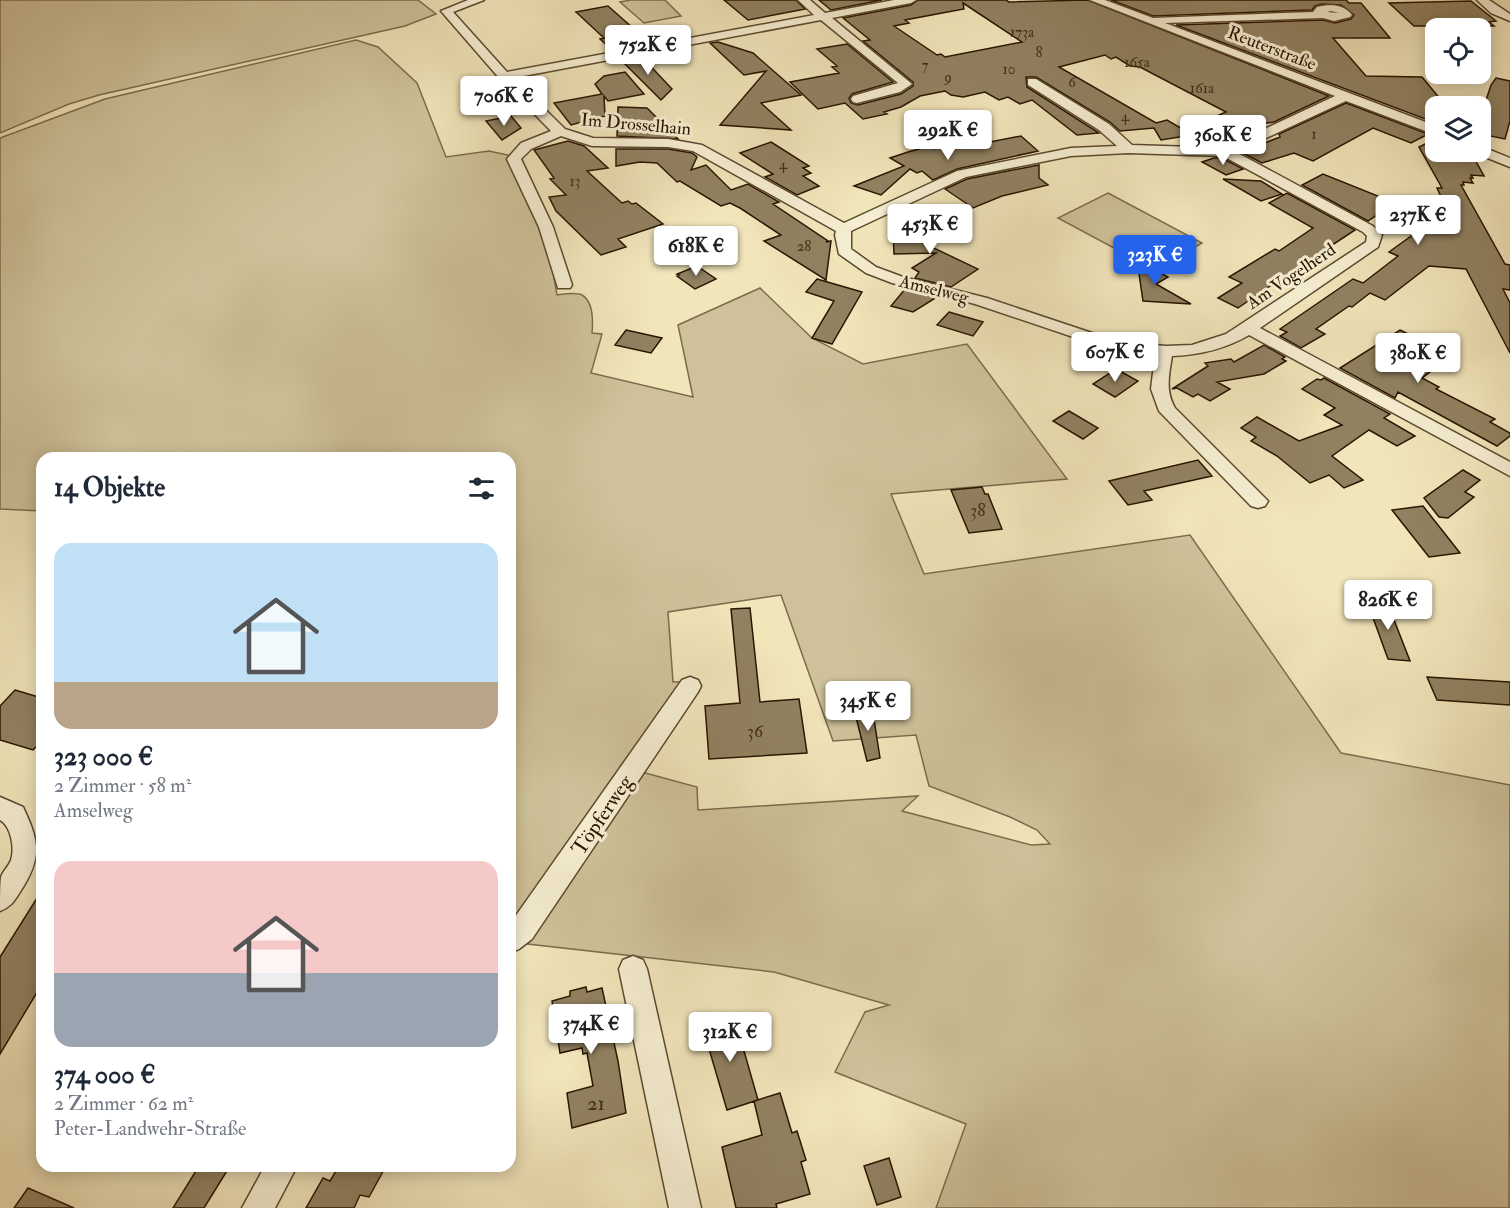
<!DOCTYPE html>
<html lang="de">
<head>
<meta charset="utf-8">
<style>
  body { margin:0; font-family:"IM FELL Double Pica",serif; background:#f6f6f7; color:#1f2937; height:100vh; display:flex; flex-direction:column; font-size:22px; white-space:nowrap }
  * { box-sizing:border-box; margin:0 }
  p { font-size:20px; color:#747a83 }
  .icon { flex:none; width:33px; height:33px; fill:none; stroke:currentColor; stroke-width:2; stroke-linecap:round; stroke-linejoin:round }
  .map { position:relative; flex:1; overflow:hidden }
  .details { position:absolute; left:36px; top:452px; width:480px; height:720px; display:flex; flex-direction:column; background:#fff; border-radius:18px; box-shadow:0 3px 15px #0003 }
  .details>* { flex:none }
  .tools { position:absolute; left:1425px; top:18px; display:grid; gap:12px }
  .tools a { display:grid; place-items:center; width:66px; height:66px; border-radius:12px; background:#fff; box-shadow:0 3px 15px #0003; font-size:30px }
  .price { position:absolute; translate:-50% -51px; padding:0 14px; border-radius:6px; background:#fff; color:#222; font-size:20px; line-height:39px; filter:drop-shadow(0 2px 3px #0008) }
  .price::after { content:''; position:absolute; left:50%; top:36px; width:18px; height:14px; margin-left:-9px; background:inherit; clip-path:polygon(0 0,100% 0,50% 100%) }
  .price.selected { background:#2563eb; color:#fff }
  ul { padding:0; list-style:none }
  li { display:grid; align-content:center; gap:12px; height:318px; padding:0 18px }
  li span { display:grid; place-items:center; height:186px; border-radius:18px; color:#555 }
  li>.icon { margin-inline-start:auto }
  span .icon { width:108px; height:108px; fill:#fffc; stroke-width:1 }
  li b { font-size:26px }
  h2 { display:flex; justify-content:space-between; align-items:center; height:72px; padding:0 18px; font-size:26px }
  .map>svg:first-child { display:block }
</style>
</head>
<body>
<div class="map">
<svg width="1510" height="1208" viewBox="0 0 1510 1208">
  <rect width="100%" height="100%" fill="#f1e5ba"/>
  <filter id="stains"><feTurbulence type="fractalNoise" baseFrequency=".00333" numOctaves="4"/><feColorMatrix values="0 0 0 0 .2 0 0 0 0 .09 0 0 0 0 .02 0 0 0 .5 -.17"/></filter>
  <radialGradient id="worn" r=".72"><stop offset=".6" stop-color="#630" stop-opacity="0"/><stop offset="1" stop-color="#630" stop-opacity=".3"/></radialGradient>
  <path fill="#cfc29a" stroke="#7c6c4d" stroke-width="1.5" fill-rule="evenodd" d="M0,0H418L436,14L405,26L99,95L69,104L0,133Z
    M631,0H665L681,16L644,23L620,2Z
    M356,40L378,47L417,83L446,157L489,151L512,156L550,255L557,295C564,294 576,292 582,295C594,302 593,322 592,333L602,334L591,373L693,397L678,325L760,288L812,338L863,364L967,344L1067,479L891,494L924,574L1190,535L1341,753L1510,785L1509,1208H936L966,1124L835,1072L865,1012L889,1005L774,972L510,942V458H42V511L0,509V138L105,99ZM781,595L833,741L916,735L929,786L1010,817L1037,830L1050,844L1031,845L902,811L918,796L698,810L697,787L638,771L696,681L673,682L668,612Z
    M1108,193L1202,243L1155,270L1058,218Z"/>
  <path fill="#918161" stroke="#291500" stroke-width="1.5" fill-rule="evenodd" d="M724,0H796L805,9L748,20Z
    M819,0H882L831,10Z
    M918,0H1006L1009,2L1088,0L1329,96L1274,122L1161,140L1154,128L1120,131L1110,122L1036,77H1026L1027,87L1099,133L1077,135L1032,100L1020,104L1008,97L999,100L985,92L963,97L951,95L945,91L920,96L901,107L884,112L887,114L863,119L845,103L818,109L790,82L839,73L832,67L837,66L817,49L847,44L893,82L852,94L849,98L851,103L858,105L901,94L913,86V82L863,41L870,40L843,18L911,5ZM963,3L1022,42L945,57L941,54L937,55L894,26L909,23L905,20L964,9ZM1105,55L1111,59L1116,57L1130,66L1140,67L1226,112L1184,130L1167,120L1156,123L1059,67Z
    M1111,0H1346L1349,3H1361L1390,38H1333L1366,76L1422,77L1446,106H1436V123L1176,25L1323,20L1335,23L1351,19L1354,15L1341,5L1322,4L1315,6L1312,10L1153,16Z
    M1471,1L1496,21L1489,22L1494,26H1414L1389,3Z
    M608,6L643,37L626,40L632,47L612,50L600,39L604,38L576,12Z
    M718,42L753,53L801,95L761,103L791,130L720,125L766,71L744,75L710,43Z
    M641,56L672,89L661,100L621,60Z
    M625,72L644,94L608,101L604,96L605,116L571,125L554,103L602,94L595,84L604,76Z
    M1496,78L1510,81V121L1505,139L1480,134V118L1491,85Z
    M1346,103L1428,134L1411,143L1373,128L1313,161L1294,153L1262,163L1241,152L1280,137L1279,134Z
    M618,107L647,108L678,139L617,136Z
    M511,116L521,128L502,140L486,121Z
    M1021,136L1038,151L957,169L933,180L922,171L917,173L910,169L881,195L854,186L904,166L890,158L908,152L930,146L934,149L945,146L949,150Z
    M568,141L584,146L608,168L587,171L622,203L628,201L632,204L636,203L663,224L618,239L626,247L601,255L556,211L549,197L566,195L550,179L554,178L534,150Z
    M1431,141L1436,143V152H1457L1474,158L1484,176L1471,175L1473,178H1470L1473,183L1463,182L1464,185H1461L1505,264L1510,265V290L1503,289L1510,303V353L1466,269L1429,266L1385,300L1370,293L1352,307L1349,306L1316,329L1325,334L1301,348L1280,336L1287,332L1280,329L1353,279L1363,283L1398,256L1389,252L1418,231L1377,215L1368,221L1302,185L1323,174L1405,207L1410,203L1451,219L1437,188H1442L1419,147Z
    M771,142L809,166L803,168L811,173L803,176L819,186L797,195L765,177L773,174L740,153Z
    M616,149H668L692,153L697,157L691,170L706,165L731,190L748,184L779,202L773,204L828,241L826,242L831,241L826,280L764,241L781,235L740,208L730,203L721,206L680,181L677,182L657,163L640,162L616,166Z
    M1214,158H1222L1243,169L1226,175L1202,162Z
    M1039,165V178L1048,185L1002,196L973,208L945,189L967,179Z
    M1223,179L1261,181L1282,194L1261,201Z
    M1287,193L1355,230L1308,261L1286,279L1283,277L1238,308L1218,298L1242,283L1229,277L1275,249L1279,251L1313,228L1269,203Z
    M927,221L946,232L921,242L978,269L951,287L915,278L919,272L912,268L936,253L894,254L893,228Z
    M1137,260L1168,277L1156,284L1191,304L1143,301Z
    M697,266L716,279L695,289L677,276L679,275L677,274Z
    M817,279L862,292L832,344L812,338L834,301L806,292Z
    M905,289L937,297L913,312L891,306Z
    M949,312L983,322L973,336L937,325Z
    M626,330L662,338L651,353L615,345Z
    M1400,330L1428,344L1411,357L1434,369L1422,378L1439,387L1436,389L1495,419L1490,422L1510,433V436L1497,446L1398,392L1395,398L1340,368Z
    M1264,345L1285,357L1282,359L1286,361L1264,374L1217,382L1230,389L1210,401L1198,394L1193,397L1177,388L1172,389L1208,366L1205,363L1231,359L1234,362Z
    M1116,369L1138,381L1115,397L1093,384Z
    M1324,378L1390,414L1384,418L1415,436L1397,446L1369,430L1332,456L1363,480L1344,488L1329,475L1310,483L1277,456L1251,441L1256,437L1241,428L1257,417L1299,441L1342,425L1324,415L1335,408L1302,389L1317,379L1321,380Z
    M1069,411L1098,428L1083,439L1053,421Z
    M1198,460L1212,476L1144,491L1152,500L1128,505L1109,481Z
    M1463,470L1480,480L1465,492L1474,497L1448,518L1439,517L1424,498Z
    M982,487L985,494H988L1002,529L969,533L951,490Z
    M1423,506L1460,553L1429,557L1392,510Z
    M1367,601L1387,602L1410,661L1388,659Z
    M750,608L760,702L799,699L807,753L709,759L705,706L740,703L731,609Z
    M1427,677L1510,682V705L1437,700Z
    M15,690L42,698V741L33,750L0,740V706Z
    M872,707L880,758L867,761L854,709Z
    M42,890V984L0,1054V957Z
    M586,987L587,992L602,988L618,1061L626,1113L572,1128L567,1093L593,1086L587,1053L583,1054L582,1048L560,1053L552,1001L570,996V991Z
    M734,1016L758,1100L727,1110L702,1025Z
    M780,1093L792,1133L797,1131L806,1160L801,1162L810,1194L776,1204L777,1208H736L722,1147L762,1135L754,1101Z
    M889,1158L901,1197L877,1205L864,1166Z
    M199,1166H230L204,1208H173Z
    M339,1166H386L369,1197L360,1195L354,1208H306L323,1178L330,1181Z
    M28,1188L74,1208H14Z"/>
  <g fill="none" stroke-linecap="round" stroke-linejoin="round">
    <g stroke="#5b492e" stroke-width="3">
      <path id="minor" d="M468,0H484L453,12L507,72L814,15L798,0H810L825,13L894,0H916L911,3L832,18L912,84L900,92L857,103L853,102L851,99L853,96L898,83L821,20L513,78L565,129L593,138L668,139L702,145L844,223L957,171L1071,148L1117,146L1099,130L1028,85V79H1036L1109,124L1132,145L1224,148L1335,96L1090,0H1105L1153,18L1313,12L1317,7C1330,4 1344,4 1352,15L1350,17L1334,21L1323,18L1165,23L1436,126V135L1346,101L1236,152L1373,226L1382,235L1378,247L1260,328L1510,462V476L1249,335C1225,349 1200,355 1172,356C1169,374 1165,391 1175,408L1268,501L1265,506L1258,508L1251,506L1159,411L1151,389L1155,356L1094,344L975,304L892,283L866,273L839,254L835,235L836,231L693,151L668,147L592,146L561,136L531,149L521,159L553,227L572,285L570,288H558L539,227L507,159L521,143L551,131L500,79L441,11ZM1331,11L1339,13L1327,12ZM1128,153L1223,156L1363,232L1367,236L1366,242L1226,334L1192,345L1166,346L1131,343L1104,337L987,298L903,277L876,267L851,249V231L966,177L1071,156Z
        M1477,0H1489L1510,14V21L1491,13Z
        M1480,146L1510,158V167L1475,153L1480,152Z
        M690,677L698,680L701,686L698,692L532,939L519,949L510,953V924L682,680Z
        M0,797L23,807C40,843 42,858 20,892C14,901 11,907 0,911C0,901 0,886 1,877C3,871 9,866 11,860C15,848 11,826 0,820Z
        M633,956L643,960L647,969L701,1208H669L619,969L623,960Z
        M265,1166H297L275,1208H242Z"/>
    </g>
    <use href="#minor" fill="#f6eed2" fill-rule="evenodd"/>
  </g>
  <g text-anchor="middle" stroke-width="6" stroke-linejoin="round" paint-order="stroke">
    <g font-size="15" fill="#433018">
      <text x="1022" y="37">173a</text>
      <text x="1039" y="57">8</text>
      <text x="1137" y="67">165a</text>
      <text x="925" y="70">7</text>
      <text x="1009" y="74">10</text>
      <text x="948" y="82">9</text>
      <text x="1072" y="87">6</text>
      <text x="1202" y="93">161a</text>
      <text x="1125" y="121">4</text>
      <text x="1314" y="139">1</text>
      <text x="783" y="169">4</text>
      <text x="575" y="186">13</text>
      <text x="804" y="251">28</text>
    </g>
    <g font-size="18" fill="#291500" stroke="#f6eed2">
      <text transform="translate(1272 48) rotate(21)" y="6">Reuterstraße</text>
      <text transform="translate(636 124) rotate(5)" y="6">Im Drosselhain</text>
      <text transform="translate(1291 276) rotate(-34)" y="6">Am Vogelherd</text>
      <text transform="translate(934 289) rotate(14)" y="6">Amselweg</text>
    </g>
    <g font-size="18" fill="#433018">
      <text x="978" y="516">38</text>
      <text x="755" y="737">36</text>
    </g>
    <g font-size="21" fill="#291500" stroke="#f6eed2">
      <text transform="translate(602 815) rotate(-56)" y="7">Töpferweg</text>
    </g>
    <g font-size="21" fill="#433018">
      <text x="596" y="1110">21</text>
    </g>
  </g>
  <rect width="100%" height="100%" filter="url(#stains)"/>
  <rect width="100%" height="100%" fill="url(#worn)"/>
</svg>
<div class="tools">
<a><svg class="icon" aria-label="locate" viewBox="0 0 24 24"><circle cx="12" cy="12" r="6"/><path d="M12 2v4M12 18v4M2 12h4M18 12h4"/></svg></a>
<a><svg class="icon" aria-label="layers" viewBox="0 0 24 24"><path d="M12 4l9 5-9 5-9-5zM3 14l9 5 9-5"/></svg></a>
</div>
<b class="price" style="left:648px;top:76px">752K €</b>
<b class="price" style="left:504px;top:127px">706K €</b>
<b class="price" style="left:948px;top:161px">292K €</b>
<b class="price" style="left:1223px;top:166px">360K €</b>
<b class="price" style="left:1418px;top:246px">237K €</b>
<b class="price" style="left:930px;top:255px">453K €</b>
<b class="price" style="left:696px;top:277px">618K €</b>
<b class="price selected" style="left:1155px;top:286px">323K €</b>
<b class="price" style="left:1115px;top:383px">607K €</b>
<b class="price" style="left:1418px;top:384px">380K €</b>
<b class="price" style="left:1388px;top:631px">826K €</b>
<b class="price" style="left:868px;top:732px">345K €</b>
<b class="price" style="left:591px;top:1055px">374K €</b>
<b class="price" style="left:730px;top:1063px">312K €</b>
<section class="details">
<h2>14 Objekte<svg class="icon" aria-label="filters" viewBox="0 0 24 24"><path d="M4 7h16M4 17h16"/><circle cx="9" cy="7" r="2"/><circle cx="15" cy="17" r="2"/></svg></h2>
<ul>
<li><span style="background:linear-gradient(#bfe0f5 75%,#b9a48a 0)"><svg class="icon" aria-label="home" viewBox="0 0 24 24"><path d="M3 11l9-7 9 7M6 9v11h12V9"/></svg></span><div><b>323 000 €</b><p>2 Zimmer · 58 m²</p><p>Amselweg</p></div></li>
<li><span style="background:linear-gradient(#f6c9c9 60%,#9aa5b1 0)"><svg class="icon" aria-label="home" viewBox="0 0 24 24"><path d="M3 11l9-7 9 7M6 9v11h12V9"/></svg></span><div><b>374 000 €</b><p>2 Zimmer · 62 m²</p><p>Peter-Landwehr-Straße</p></div></li>
</ul>
</section>
</div>
</body>
</html>
